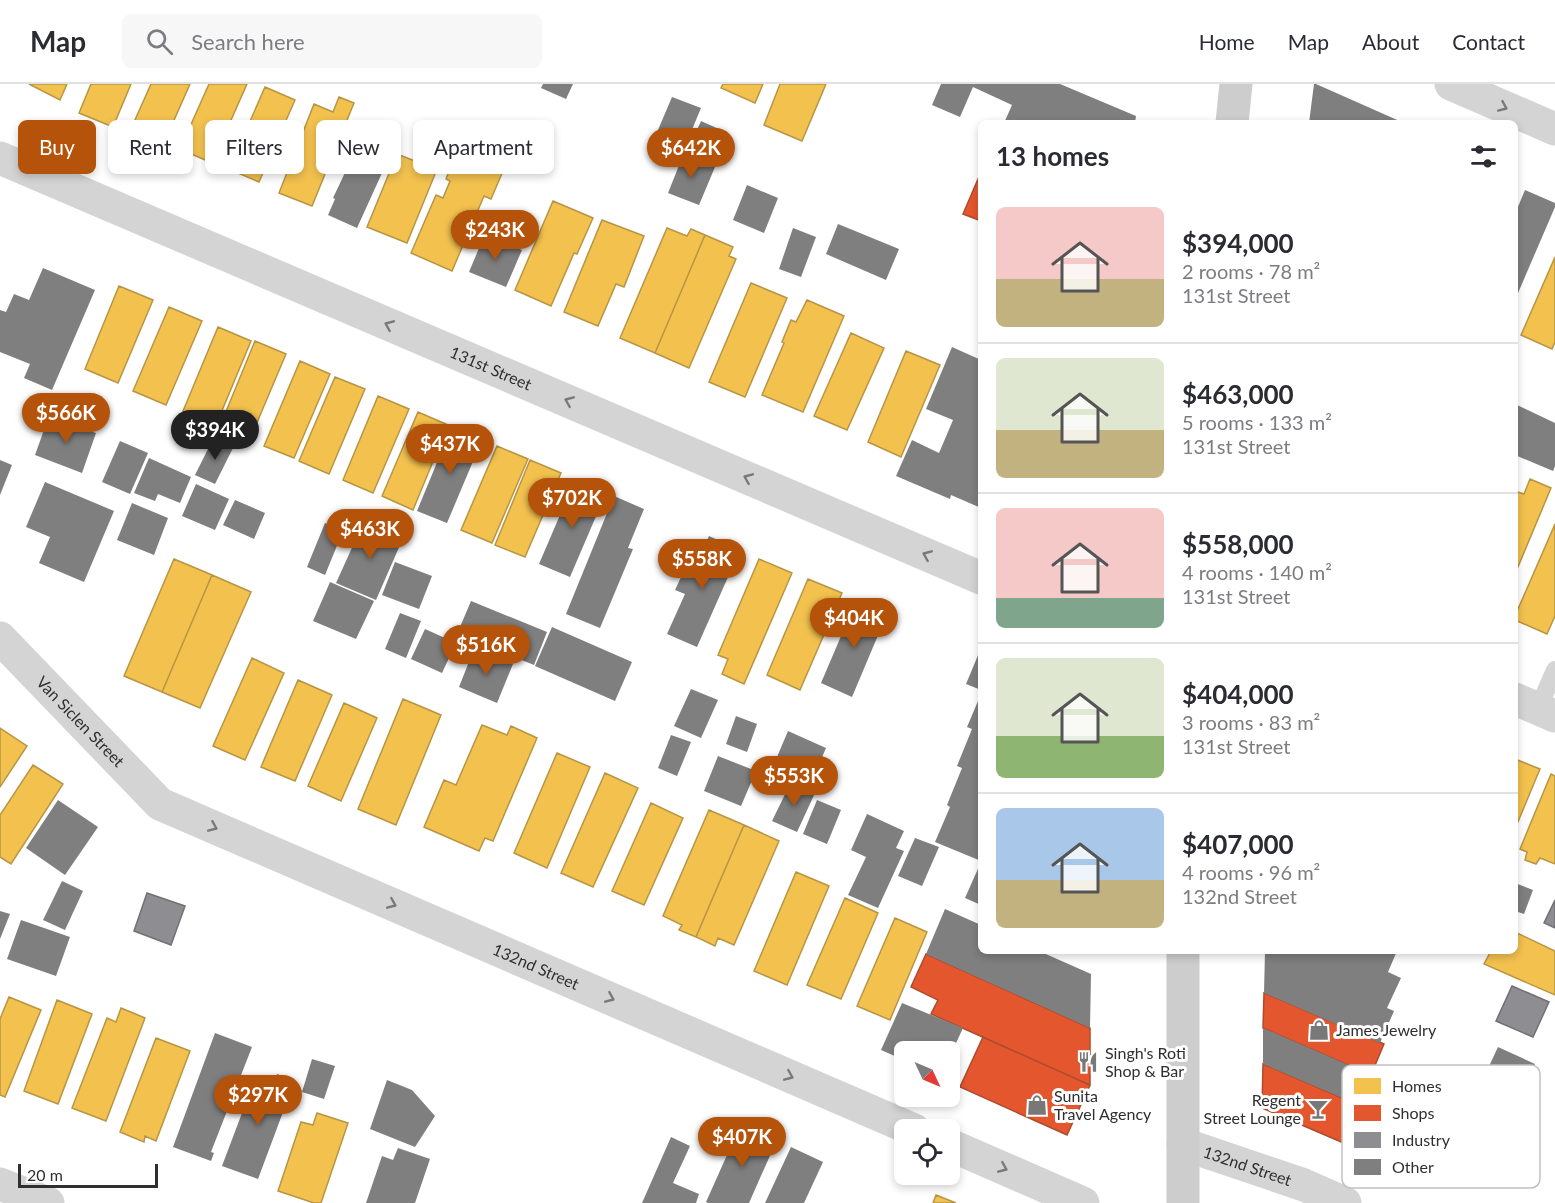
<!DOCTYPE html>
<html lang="en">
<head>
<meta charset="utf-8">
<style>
  body { margin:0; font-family:Lato,sans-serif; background:#f7f7f7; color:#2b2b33; height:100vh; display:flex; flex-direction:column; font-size:22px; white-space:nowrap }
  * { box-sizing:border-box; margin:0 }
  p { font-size:20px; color:#7c7c81 }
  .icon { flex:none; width:33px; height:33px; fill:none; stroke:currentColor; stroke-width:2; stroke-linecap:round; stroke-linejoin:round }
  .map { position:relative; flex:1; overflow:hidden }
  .sheet { position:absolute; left:978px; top:36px; width:540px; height:834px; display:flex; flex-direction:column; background:#fff; border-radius:9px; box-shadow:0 3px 9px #0003 }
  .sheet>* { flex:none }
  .top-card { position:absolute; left:18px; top:36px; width:570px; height:54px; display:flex; gap:12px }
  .needle { width:39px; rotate:134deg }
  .controls { position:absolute; left:894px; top:957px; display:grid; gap:12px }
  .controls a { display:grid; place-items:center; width:66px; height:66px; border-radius:9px; background:#fff; box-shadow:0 3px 9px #0003; font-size:30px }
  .scale { position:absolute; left:18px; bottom:15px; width:140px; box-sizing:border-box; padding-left:6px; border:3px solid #2f2f2f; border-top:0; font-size:16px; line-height:21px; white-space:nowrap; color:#2f2f2f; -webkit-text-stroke:4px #fff; paint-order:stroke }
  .price { position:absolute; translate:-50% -51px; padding:0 14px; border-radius:21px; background:#b45309; color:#fff; font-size:20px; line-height:39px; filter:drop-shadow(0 2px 3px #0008) }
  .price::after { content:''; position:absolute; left:50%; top:36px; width:18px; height:14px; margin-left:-9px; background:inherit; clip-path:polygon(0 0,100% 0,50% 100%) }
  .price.active { background:#222; color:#fff }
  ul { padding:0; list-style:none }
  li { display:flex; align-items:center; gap:18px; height:150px; padding:0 18px }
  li+li { border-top:2px solid #e1e1e2 }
  li span { display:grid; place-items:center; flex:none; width:168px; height:120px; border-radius:9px; color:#555 }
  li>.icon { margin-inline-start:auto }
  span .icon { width:72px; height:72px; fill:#fffc; stroke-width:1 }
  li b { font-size:26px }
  h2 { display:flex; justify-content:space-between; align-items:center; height:72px; padding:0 18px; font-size:26px }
  .tag { padding:0 21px; border-radius:9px; background:#fff; box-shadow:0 3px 9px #0003; font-size:21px; line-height:54px }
  .tag.active { background:#b45309; color:#fff }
  header { display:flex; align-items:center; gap:36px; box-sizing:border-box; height:84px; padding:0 30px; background:#fff; border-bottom:2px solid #e1e1e2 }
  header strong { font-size:28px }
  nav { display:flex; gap:33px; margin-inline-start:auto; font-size:21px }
  .search { width:420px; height:54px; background:#f7f7f7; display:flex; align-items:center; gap:15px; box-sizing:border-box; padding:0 21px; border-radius:9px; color:#7c7c81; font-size:22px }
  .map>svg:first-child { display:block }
</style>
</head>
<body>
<header>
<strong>Map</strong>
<div class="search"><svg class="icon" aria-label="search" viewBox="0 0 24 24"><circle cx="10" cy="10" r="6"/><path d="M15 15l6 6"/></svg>Search here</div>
<nav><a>Home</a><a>Map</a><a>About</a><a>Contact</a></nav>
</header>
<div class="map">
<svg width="1555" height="1119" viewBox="0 0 1555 1119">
  <rect width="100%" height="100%" fill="#fff"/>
  <path fill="#f2c14e" stroke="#b89545" stroke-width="1.5" d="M29,0H67L60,16Z
    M91,0H131L113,43L79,29Z
    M151,0H190L163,61L130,47Z
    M209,0H247L212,79L180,65Z
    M723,0H763L755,19L721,4Z
    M780,0H826L802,57L764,41Z
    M265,3L295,16L259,98L229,85Z
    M339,13L354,19L312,122L279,109L314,20L333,28Z
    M423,59L444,68L407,159L367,143L397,70L415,77Z
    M460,60L506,80L491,115L484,112L452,187L411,169L436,111L443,114L450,97L446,95Z
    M553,117L593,134L577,170L574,169L551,222L515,206Z
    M602,136L644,152L624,203L616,200L598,242L564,228Z
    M667,144L687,152L691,145L705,151L655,269L620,254Z
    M705,151L733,163L729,172L736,175L689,284L655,269Z
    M1555,173V258L1552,265L1521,251Z
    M751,199L787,214L745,313L709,298Z
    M119,202L153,216L118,299L85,285Z
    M807,216L844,232L803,328L762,311L784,259L782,258L791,236L796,238Z
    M169,223L202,237L166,321L133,307Z
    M218,243L251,257L216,341L183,327Z
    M851,249L884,264L847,346L814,332Z
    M255,257L286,270L250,355L220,342Z
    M906,267L940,281L901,373L868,358Z
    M300,277L330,290L294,374L264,362Z
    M335,293L365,305L329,390L299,377Z
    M378,312L409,325L373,409L343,396Z
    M418,328L448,341L413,426L382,412Z
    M497,362L528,375L492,459L461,446Z
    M530,376L561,389L525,473L495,461Z
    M1530,395L1551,404L1515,490V407L1524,410Z
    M1555,440V532L1547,550L1515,536V532Z
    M174,475L212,491L162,608L124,592Z
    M759,475L792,489L744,600L722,590L728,575L718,571Z
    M212,491L251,508L200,624L162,608Z
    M808,495L842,509L800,606L767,591Z
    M252,574L284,589L245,676L213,662Z
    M298,596L332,611L295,697L261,683Z
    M403,615L441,631L396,741L358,725Z
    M344,619L377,634L341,717L308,702Z
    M482,641L507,651L511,642L537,654L493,757L485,754L479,767L424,743L444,696L456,701Z
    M0,644L27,662L0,703Z
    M557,669L590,683L547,784L514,769Z
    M1515,675L1540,685L1515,745Z
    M33,681L63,700L11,780L0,773V731Z
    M605,689L638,704L593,803L561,789Z
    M1551,690L1555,692V780L1540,774L1536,780L1525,776L1527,768L1520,765Z
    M651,719L683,734L644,821L612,807Z
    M709,726L744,741L696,853L679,846L682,841L663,832Z
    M744,741L779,757L734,861L718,854L715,862L696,853Z
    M796,788L829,802L787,901L754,887Z
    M845,814L878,829L841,915L807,901Z
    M895,834L927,848L890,936L857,922Z
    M1515,848L1555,867V911L1484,880L1491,867H1515Z
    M9,913L41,926L5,1013L0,1011V935Z
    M57,916L92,930L58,1020L24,1007Z
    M121,924L145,934L106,1037L72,1024L107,934L116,938Z
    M156,954L190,967L156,1057L145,1052L144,1058L120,1048Z
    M317,1029L348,1039L321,1119H314L278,1107L301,1038L313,1041Z
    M936,1111L956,1119H933Z"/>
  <path fill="#e4572e" stroke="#ae4b2e" stroke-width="1.5" d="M981,88V137L963,130Z
    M926,870L1090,944V1001L931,930L938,916L911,903Z
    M1264,909L1384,960L1371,991L1263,944Z
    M983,953L1090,1001L1067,1051L960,1003Z
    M1263,980L1442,1057L1425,1094L1262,1024Z"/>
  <path fill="#8d8d92" stroke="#717174" stroke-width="1.5" d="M147,809L185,822L171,861L134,847Z
    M1555,816V844L1544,839Z
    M1512,902L1549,918L1533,953L1496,937Z"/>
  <path fill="#7f7f7f" d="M543,0H573L566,15L541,4Z
    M941,0H1060L1136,32L1135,39H1004L1012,21L973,3L960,33L932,21Z
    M1314,0H1316L1404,39H1309Z
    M672,13L701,24L684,65L655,53Z
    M701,37L721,46L708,77L687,68Z
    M367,42L397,56L357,144L328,131L335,115L333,114Z
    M684,69L715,83L699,121L668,109Z
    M747,101L778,114L764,149L733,136Z
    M1525,106L1555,119V123L1515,216V130Z
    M838,140L899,165L886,196L826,170Z
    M793,144L816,153L801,193L779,185Z
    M485,150L522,166L506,203L469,188Z
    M43,184L95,206L52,306L24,294L30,280L0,268V226L6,228L14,210L29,216Z
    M952,263L981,276V424L951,411L950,415L896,392L912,356L939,369L953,336L926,325Z
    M1515,320L1555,339V382L1553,387L1515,371Z
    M49,332L96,349L82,389L35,371Z
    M452,342L482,356L447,439L417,427Z
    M214,353L234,362L215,400L195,391Z
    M120,357L148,369L130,410L102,398Z
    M149,374L191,393L180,419L158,410L155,417L134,409Z
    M0,376L12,381L0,411Z
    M575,396L606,409L570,493L539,480Z
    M45,398L114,427L84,498L39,479L50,453L26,443Z
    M196,400L229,415L215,446L182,432Z
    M614,412L644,425L628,464L633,465L600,544L566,530Z
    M235,416L265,429L254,455L223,441Z
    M132,419L168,434L154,471L117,456Z
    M365,435L404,452L376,516L336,499Z
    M325,439L343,447L325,491L307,483Z
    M709,452L740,466L697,563L667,550L685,510L675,506L689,476L697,479Z
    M395,478L432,492L419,525L382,511Z
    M330,498L374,517L356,555L313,537Z
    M471,517L547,548L534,581L457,550Z
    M856,517L887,530L852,613L821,599Z
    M400,529L421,537L406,574L385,565Z
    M552,543L632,578L615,617L535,582Z
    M425,545L456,559L442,589L411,575Z
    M981,564V606L966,600Z
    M474,565L513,580L497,619L459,603Z
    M691,605L718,616L701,654L674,642Z
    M981,610V777L935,758L950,723L947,721L962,684L957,682L972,645L967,643Z
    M736,632L757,640L747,668L726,660Z
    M788,647L826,664L812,696L774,680Z
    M671,651L691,658L677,692L658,684Z
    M718,672L756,687L741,722L704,707Z
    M791,698L815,709L797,748L772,737Z
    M58,716L98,743L65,791L26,764Z
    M817,716L841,726L827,760L803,750Z
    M867,730L904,747L896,764L904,767L878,824L848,811L866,773L851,766Z
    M915,754L939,763L922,802L898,792Z
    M981,778V821L965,814Z
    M62,797L83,807L65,846L43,836Z
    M1515,799L1533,806L1524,830L1515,827Z
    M945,825L981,841V867H1039L1091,890L1090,944L926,870Z
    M0,827L10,830L0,855Z
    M21,836L70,853L56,892L7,875Z
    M1265,867H1397L1388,888L1401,894L1387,924L1394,927L1380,959L1264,909Z
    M902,919L963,944L950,972V968H904V976L881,966Z
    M1263,944L1404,1005L1398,1017L1409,1022L1401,1039L1263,980Z
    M215,949L252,963L211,1068L214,1069L211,1077L173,1063Z
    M1498,963L1535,980L1477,1104L1440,1087Z
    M312,975L335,982L324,1015L302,1008Z
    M277,990L295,996L258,1095L222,1082L256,992L274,999Z
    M387,996L412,1006L435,1032L415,1063L370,1045Z
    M740,1042L776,1058L749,1119H708L706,1118Z
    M671,1053L690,1062L673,1099L699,1110L696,1119H642Z
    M791,1063L823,1078L804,1119H765Z
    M398,1064L430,1075L415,1119H366L382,1072L393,1076Z"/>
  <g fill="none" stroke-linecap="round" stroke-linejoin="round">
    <path stroke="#d4d4d4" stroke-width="18" d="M1538,625L1555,586"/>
    <g stroke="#d4d4d4" stroke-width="33">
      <path d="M1451,0L1555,45"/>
      <path id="s1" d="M0,74L981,494"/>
      <path id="s2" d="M0,554L160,720L914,1046"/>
      <path d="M1515,615L1555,632"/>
      <path id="s3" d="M1183,1060L1304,1101L1345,1119"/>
      <path d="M950,1061L1083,1119"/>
      <path d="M0,1100L48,1119"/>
    </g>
    <path stroke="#cdcdcd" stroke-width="33" d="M1232,39L1236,0
      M1183,1119V867"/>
  </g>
  <defs><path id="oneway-chevron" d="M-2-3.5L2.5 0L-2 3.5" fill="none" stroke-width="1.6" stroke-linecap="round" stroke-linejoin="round" transform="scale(1.5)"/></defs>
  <g stroke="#797979">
    <use href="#oneway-chevron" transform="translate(1503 23) rotate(24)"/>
    <use href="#oneway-chevron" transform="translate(389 241) rotate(-157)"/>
    <use href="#oneway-chevron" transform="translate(569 317) rotate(-157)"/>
    <use href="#oneway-chevron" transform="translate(748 394) rotate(-157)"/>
    <use href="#oneway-chevron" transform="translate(927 471) rotate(-157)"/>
    <use href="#oneway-chevron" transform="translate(213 743) rotate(23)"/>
    <use href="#oneway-chevron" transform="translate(392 820) rotate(23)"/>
    <use href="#oneway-chevron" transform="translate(610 914) rotate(23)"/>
    <use href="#oneway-chevron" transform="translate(789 992) rotate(23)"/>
    <use href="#oneway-chevron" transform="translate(1003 1084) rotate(23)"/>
  </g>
  <defs>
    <g id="shop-bare" transform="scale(1.62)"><path d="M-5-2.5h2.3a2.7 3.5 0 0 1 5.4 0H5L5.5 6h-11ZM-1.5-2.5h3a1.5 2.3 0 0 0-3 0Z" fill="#787878" stroke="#fff" stroke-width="2.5" paint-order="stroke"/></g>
    <g id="restaurant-bare" transform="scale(1.62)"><path d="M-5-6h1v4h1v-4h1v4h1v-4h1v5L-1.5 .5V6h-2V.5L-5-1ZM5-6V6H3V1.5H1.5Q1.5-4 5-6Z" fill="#787878" stroke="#fff" stroke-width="2.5" paint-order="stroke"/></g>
    <g id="bar-bare" transform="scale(1.62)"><path d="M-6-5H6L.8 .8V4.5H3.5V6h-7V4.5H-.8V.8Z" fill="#787878" stroke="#fff" stroke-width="2.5" paint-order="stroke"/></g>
  </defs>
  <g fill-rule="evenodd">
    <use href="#shop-bare" x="1319" y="946"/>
    <use href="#restaurant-bare" x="1088" y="978"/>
    <use href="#shop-bare" x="1037" y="1021"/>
    <use href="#bar-bare" x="1318" y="1025"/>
  </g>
  <g text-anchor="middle" stroke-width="6" stroke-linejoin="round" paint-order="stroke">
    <g font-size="16" fill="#2f2f2f" stroke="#fff">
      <text dy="6" stroke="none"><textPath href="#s1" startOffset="534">131st Street</textPath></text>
      <text dy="6" stroke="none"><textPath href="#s2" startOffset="116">Van Siclen Street</textPath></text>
      <text dy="6" stroke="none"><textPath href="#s2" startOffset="640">132nd Street</textPath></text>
      <text dy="6" stroke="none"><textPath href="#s3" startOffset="68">132nd Street</textPath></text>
    </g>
    <g font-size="16" fill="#2f2f2f" stroke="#fff" text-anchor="start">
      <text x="1336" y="952">James Jewelry</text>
      <text x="1105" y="975">Singh's Roti<tspan x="1105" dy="18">Shop &amp; Bar</tspan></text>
      <text x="1054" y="1018">Sunita<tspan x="1054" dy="18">Travel Agency</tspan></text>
      <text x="1301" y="1022" text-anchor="end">Regent<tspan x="1301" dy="18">Street Lounge</tspan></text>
    </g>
  </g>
  <rect x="1342" y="981" width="198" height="123" rx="9" fill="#fff" stroke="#c1c1c1" stroke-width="1.5"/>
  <rect x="1354" y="994" width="27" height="16" fill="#f2c14e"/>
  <rect x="1354" y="1021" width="27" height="16" fill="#e4572e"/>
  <rect x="1354" y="1048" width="27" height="16" fill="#8d8d92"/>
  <rect x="1354" y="1075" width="27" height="16" fill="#7f7f7f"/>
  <g font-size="16" fill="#2f2f2f">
    <text x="1392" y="1008">Homes</text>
    <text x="1392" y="1035">Shops</text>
    <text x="1392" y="1062">Industry</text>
    <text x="1392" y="1089">Other</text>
  </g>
</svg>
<div class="controls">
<a><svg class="needle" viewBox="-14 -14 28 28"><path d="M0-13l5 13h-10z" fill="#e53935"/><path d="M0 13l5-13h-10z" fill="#7c7c81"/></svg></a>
<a><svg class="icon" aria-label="locate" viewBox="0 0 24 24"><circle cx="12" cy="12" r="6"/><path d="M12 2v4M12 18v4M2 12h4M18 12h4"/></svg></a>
</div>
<div class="scale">20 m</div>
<b class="price" style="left:691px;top:95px">$642K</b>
<b class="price" style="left:495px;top:177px">$243K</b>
<b class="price" style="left:66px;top:360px">$566K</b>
<b class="price active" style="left:215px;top:377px">$394K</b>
<b class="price" style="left:450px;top:391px">$437K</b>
<b class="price" style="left:572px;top:445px">$702K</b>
<b class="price" style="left:370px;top:476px">$463K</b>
<b class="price" style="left:702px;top:506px">$558K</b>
<b class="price" style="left:854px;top:565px">$404K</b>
<b class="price" style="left:486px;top:592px">$516K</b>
<b class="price" style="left:794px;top:723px">$553K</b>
<b class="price" style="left:258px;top:1042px">$297K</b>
<b class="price" style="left:742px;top:1084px">$407K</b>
<div class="top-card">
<a class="tag active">Buy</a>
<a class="tag">Rent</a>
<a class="tag">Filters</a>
<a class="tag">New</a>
<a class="tag">Apartment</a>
</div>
<section class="sheet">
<h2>13 homes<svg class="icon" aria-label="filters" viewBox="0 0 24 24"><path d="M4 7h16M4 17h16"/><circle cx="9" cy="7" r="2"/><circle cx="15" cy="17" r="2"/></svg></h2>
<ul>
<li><span style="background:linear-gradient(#f6c9c9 60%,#c2b280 0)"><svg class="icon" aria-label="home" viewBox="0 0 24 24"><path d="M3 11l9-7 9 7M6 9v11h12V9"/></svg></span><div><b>$394,000</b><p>2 rooms · 78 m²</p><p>131st Street</p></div></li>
<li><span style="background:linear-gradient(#dfe7d0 60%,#c2b280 0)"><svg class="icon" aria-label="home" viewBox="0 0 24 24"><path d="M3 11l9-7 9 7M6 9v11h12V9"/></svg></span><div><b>$463,000</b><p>5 rooms · 133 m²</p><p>131st Street</p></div></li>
<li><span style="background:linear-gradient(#f6c9c9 75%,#7fa58c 0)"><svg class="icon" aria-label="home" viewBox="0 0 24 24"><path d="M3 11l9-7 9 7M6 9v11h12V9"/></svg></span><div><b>$558,000</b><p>4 rooms · 140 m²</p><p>131st Street</p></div></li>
<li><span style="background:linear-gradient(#dfe7d0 65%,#8fb573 0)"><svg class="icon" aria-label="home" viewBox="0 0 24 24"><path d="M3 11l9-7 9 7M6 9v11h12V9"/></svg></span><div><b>$404,000</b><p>3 rooms · 83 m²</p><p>131st Street</p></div></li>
<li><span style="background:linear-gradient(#a9c7e8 60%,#c2b280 0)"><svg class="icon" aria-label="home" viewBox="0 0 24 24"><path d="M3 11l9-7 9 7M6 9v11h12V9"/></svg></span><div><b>$407,000</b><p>4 rooms · 96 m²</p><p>132nd Street</p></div></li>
</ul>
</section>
</div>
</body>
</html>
